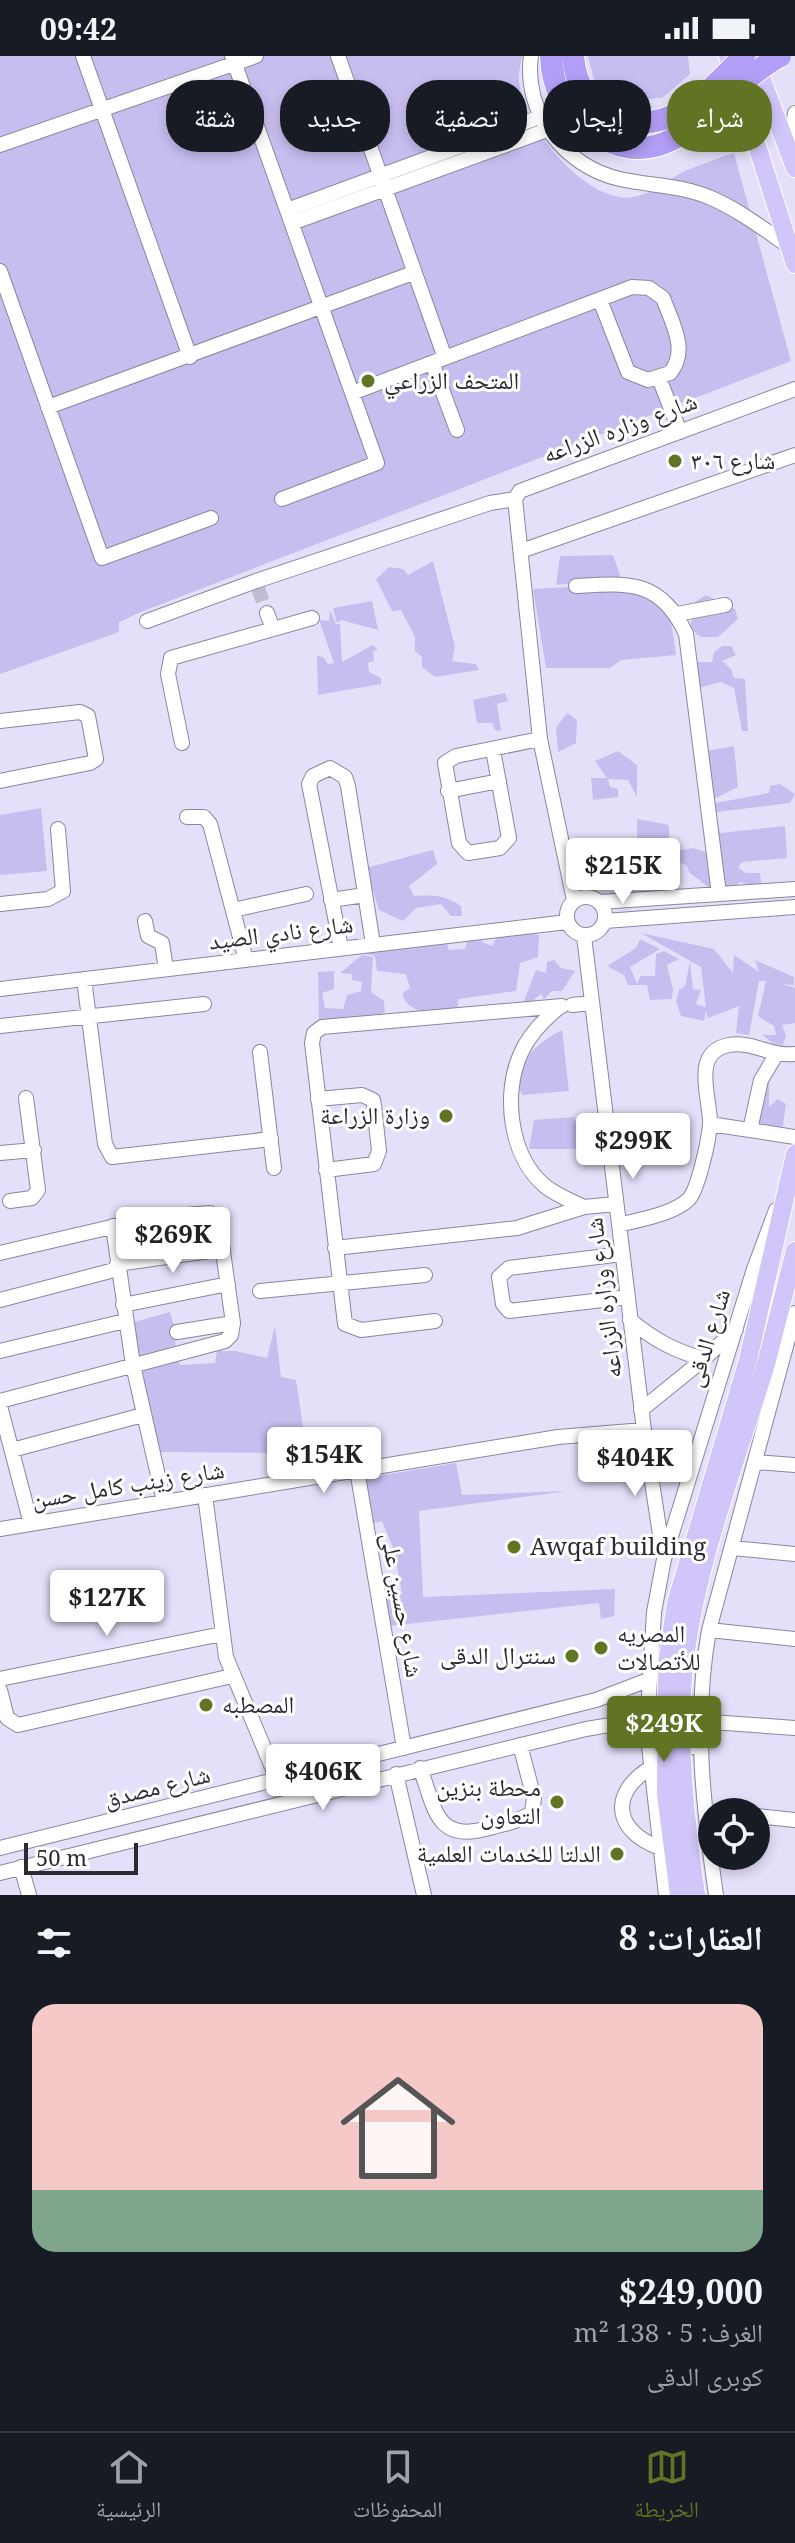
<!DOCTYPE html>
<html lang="ar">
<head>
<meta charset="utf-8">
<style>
  body { margin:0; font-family:"Noto Serif","Noto Naskh Arabic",serif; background:#242831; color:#f1f3f6; direction:rtl; height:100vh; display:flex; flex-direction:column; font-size:30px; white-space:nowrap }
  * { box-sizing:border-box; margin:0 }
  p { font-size:26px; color:#9ea1a6 }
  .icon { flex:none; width:44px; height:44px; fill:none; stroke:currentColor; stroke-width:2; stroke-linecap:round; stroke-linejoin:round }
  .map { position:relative; height:1839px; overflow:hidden; direction:ltr }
  .details { display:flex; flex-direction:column; background:#171b24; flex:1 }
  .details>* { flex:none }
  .guide { position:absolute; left:24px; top:24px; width:748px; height:72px; direction:rtl; display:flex; gap:16px }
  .buttons { position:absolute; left:698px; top:1742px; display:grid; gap:16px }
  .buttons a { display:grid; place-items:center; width:72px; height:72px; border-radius:50%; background:#171b24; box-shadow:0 4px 12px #0003; font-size:40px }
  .scale { position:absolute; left:24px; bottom:20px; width:114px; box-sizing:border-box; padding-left:8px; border:4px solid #2c2b34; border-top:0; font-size:22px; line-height:28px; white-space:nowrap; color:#2c2b34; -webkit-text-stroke:6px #fff; paint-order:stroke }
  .price { position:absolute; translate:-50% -68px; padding:0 18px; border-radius:8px; background:#fff; color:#222; font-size:26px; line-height:52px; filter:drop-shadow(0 2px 4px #0008) }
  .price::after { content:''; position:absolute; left:50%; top:48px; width:24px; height:18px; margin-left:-12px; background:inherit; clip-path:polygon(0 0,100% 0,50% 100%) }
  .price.selected { background:#607423; color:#fff }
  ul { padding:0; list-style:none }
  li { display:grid; align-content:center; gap:16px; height:424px; padding:0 32px }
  li span { display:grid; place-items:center; height:248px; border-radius:24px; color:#555 }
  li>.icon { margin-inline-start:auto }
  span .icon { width:144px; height:144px; fill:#fffc; stroke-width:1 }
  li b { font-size:34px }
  h2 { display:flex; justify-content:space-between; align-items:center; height:96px; padding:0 32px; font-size:34px }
  .chip { padding:0 28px; border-radius:32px; background:#171b24; box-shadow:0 4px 12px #0003; font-size:28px; line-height:72px }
  .chip.selected { background:#607423; color:#fff }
  .status { display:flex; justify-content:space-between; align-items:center; height:56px; padding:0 40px; background:#171b24; direction:ltr }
  .status svg { height:22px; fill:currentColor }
  .menu { display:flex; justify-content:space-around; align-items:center; height:112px; border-top:2px solid #363941; background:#171b24; font-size:22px; color:#9ea1a6 }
  .menu a { display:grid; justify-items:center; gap:4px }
  .menu .selected { color:#607423 }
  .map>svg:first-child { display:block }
</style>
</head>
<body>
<div class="status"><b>09:42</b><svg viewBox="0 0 49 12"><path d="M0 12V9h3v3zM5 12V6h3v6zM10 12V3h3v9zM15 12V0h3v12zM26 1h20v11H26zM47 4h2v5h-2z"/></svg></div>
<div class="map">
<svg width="795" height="1839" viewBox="0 0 795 1839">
  <rect width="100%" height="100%" fill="#e5e0fa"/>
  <path fill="#c7bef0" d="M0,0H522C521,8 518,17 519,25C523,68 575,133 619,141C644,146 667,123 687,114C703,108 718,102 734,97L791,305L141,556L119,566V576L0,618Z
    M588,0H688L690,18L662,42L612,45L595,28Z
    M613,499L621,522L556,529L560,500Z
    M433,505L455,591L452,605L476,608L479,614L435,621L422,611V601L415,595V581L401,554L392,555L376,523L389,511L403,513L408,519Z
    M570,531C600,532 656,524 669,561C673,572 674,587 676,599L621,604L610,612H546L533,533Z
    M706,539L735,553L738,563L718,581H701L690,573L695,546Z
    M372,545L378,574L341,564L337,567L333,552Z
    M330,554L336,568H340L342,606L373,589L378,594L373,595L374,605L368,607L369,616L381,622V628L318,639L317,600L323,601L328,608L334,607L319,564L329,565Z
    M722,590H731L736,599L722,605L731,613L734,622L745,623L748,675H742L734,632L721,626L698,632L695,606H712L714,596Z
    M505,637L508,645L497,648L501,675L495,674L492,667H477L473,644Z
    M567,657L577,664L576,687L558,696L556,672Z
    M734,690L738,731L710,745L706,695Z
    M618,695L637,709V741L628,724L608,723L610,731L618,733V741L593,744L591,722H607L595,705Z
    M780,728L795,738L790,747L716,756L720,777L785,770L787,802L742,806L738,812L746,817H760L761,826L756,831L740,826L728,835L721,834L710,748L769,737L770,730Z
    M41,752L47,815L0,819V759Z
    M637,763L669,769V783H675L674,792L637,795Z
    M693,792L709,797L712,834L690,817L686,809L673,804V796Z
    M433,794L437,808L409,830L414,840C433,839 445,839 461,850L462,860H451L441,848L416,852L403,865L379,854L366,812Z
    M613,811L644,822L630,836L606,822Z
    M524,876L539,879L538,901L520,907L516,935L458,943V957C438,957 410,961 402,938L410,932L406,918L377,915L375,900L363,897L446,885L449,894L465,893L468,882L482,880V886L492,890L498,879Z
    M641,877L714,893L733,917L734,899L759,916L755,904L794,921V929L781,928L795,932V967L782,969L786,980L783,989L772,987L763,979H776L774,970L758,960L766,925H759L749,979L736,977L739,950L708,962L706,955L704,965L681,960L676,945L679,934L685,930L690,906L693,933L701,934L696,948L706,951L701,911Z
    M640,883L660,893L630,911L637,928L640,920H655L656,898L664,895L679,903L667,909L673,933L672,943L650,944L647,929H628L624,919L607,910L636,892Z
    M362,899L373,901L371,936L384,945L385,956L373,963L319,967L318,916L334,915V933L322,937L325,952L343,953L347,939L361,935L362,926L352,924V918L340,917Z
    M554,904L561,912L575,915L562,935H552L544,943L541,938L530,947L524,945L536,914L546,917L547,906Z
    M562,974L569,1035L522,1039L516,1024C524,999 540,985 562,974Z
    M769,1021V1051L778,1043L786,1048L782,1076L756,1066Z
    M573,1061L577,1067L589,1063L597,1068L596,1087L580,1093H529L534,1064Z
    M170,1256L173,1267L185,1271L186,1282L175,1285L177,1295L134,1306V1266Z
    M275,1270L281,1321L296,1324L307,1397L152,1396L138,1312L179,1303L180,1309L215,1307L217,1295H235L267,1302Z
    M456,1407L462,1439L568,1435L419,1455L423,1541L615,1533L614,1560L601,1563L599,1547L389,1570L383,1541L402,1538L396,1505L386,1501L394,1494L382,1465L371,1468L359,1423Z"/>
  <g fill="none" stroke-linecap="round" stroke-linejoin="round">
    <path stroke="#c0bcd2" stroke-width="14" stroke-dasharray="14 7" stroke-linecap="butt" d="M258,532L267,557"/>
    <g stroke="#8b869e" stroke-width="16">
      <path id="minor" d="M83,0L190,301
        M232,0L377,407L282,443
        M338,0L445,302
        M531,0C523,57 565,111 620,123C651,130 682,129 711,142C739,154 765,174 790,191
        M0,89L256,0
        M789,93L795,57
        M287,154L540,61
        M292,167L547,74
        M0,215L102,502L211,462
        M432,307L457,374
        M659,322L680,376
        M352,337L632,231L649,232L663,242C672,267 689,294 670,317L648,324L628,316L600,244
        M48,351L413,217
        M521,495L795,399
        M576,530C628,527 661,523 686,578L719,838
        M267,557L273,573
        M677,558L725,549
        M147,565L256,525L490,447L515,443
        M0,665L80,656L88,660L96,703L90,707L0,725
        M182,687L168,618L171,602L312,562
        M493,694L509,782L500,792L468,797L459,787L445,707L456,700L540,683
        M448,735L499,725
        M187,761H204L210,768L246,904
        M567 860a19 19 0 1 1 38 0a19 19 0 1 1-38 0Z
        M331,844L365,839
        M574,844L540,683L515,443L520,435L795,333
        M600,846L795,833
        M0,848L48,843L63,835L58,773
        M233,854L306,838
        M145,865L148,880L162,887L166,913
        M605,865L795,851
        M584,880L644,1374L663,1498
        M341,892L309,728L313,720L330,712L345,721L348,730L373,888
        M84,923L105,1088L112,1101L271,1083
        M0,933L567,866
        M572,949L592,947
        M561,950C544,963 530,977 521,997C502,1038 510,1101 545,1130C556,1139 571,1145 584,1151
        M0,970L204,948
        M260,996L274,1112
        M318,1043L362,1039L373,1044L374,1049L379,1095L374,1108L326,1114
        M710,1068L795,1081
        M750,1074L761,1024L776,999
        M0,1097L34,1094
        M10,1145L32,1142L38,1134L26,1042
        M619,1169C640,1163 671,1159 688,1144C698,1135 709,1083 710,1068C711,1044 690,996 729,989C752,985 772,1001 795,998
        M113,1170L133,1309L164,1446
        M335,1192L517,1172L584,1151L616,1148
        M0,1197L150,1162L210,1157L219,1167L233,1267L231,1279L225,1285L0,1345
        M622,1198L509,1212L499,1221L503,1248L509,1255L628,1241
        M117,1208L223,1193
        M260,1235L425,1219
        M0,1244L118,1213
        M123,1249L228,1228
        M630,1264C654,1284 675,1295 704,1303L736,1273
        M435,1265L361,1274L345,1268L312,987L314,977L322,971L562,950
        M177,1276L233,1267
        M0,1295L125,1265
        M0,1350L31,1468
        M641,1354L704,1303
        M12,1394L143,1359
        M756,1406L795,1409
        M357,1414L404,1692
        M205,1439L226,1601L277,1723
        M0,1473L558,1381L644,1374
        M732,1492L795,1498
        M709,1574L795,1583
        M0,1623L222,1578
        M0,1634L7,1662L18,1669L232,1620
        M698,1665L795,1672
        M672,1691H699
        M652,1711C609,1736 613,1775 660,1792
        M420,1712C435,1751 435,1786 485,1773C501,1769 517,1766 532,1757L534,1742L520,1689
        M396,1718L424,1839
        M756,1760L795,1764
        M0,1792L596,1644L648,1624
        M21,1811L29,1839
        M0,1817L586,1673C604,1670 638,1662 652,1678
        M666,1839L647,1672L654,1556L664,1503L754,1213L776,1154
        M716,1839C703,1749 693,1664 709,1574L795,1257"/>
    </g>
    <g stroke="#fff" stroke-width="20">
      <path id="major" d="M728,0L795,208
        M753,0L795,112
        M748,1304L795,1098
        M766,1308L795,1195"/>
    </g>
    <use href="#minor" stroke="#fff" stroke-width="14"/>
    <use href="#major" stroke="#d1c5fa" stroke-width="18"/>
    <g stroke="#fff" stroke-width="20" stroke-linecap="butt">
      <path id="major-bridge" d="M679,1839L666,1738L667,1608L676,1547L748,1304
        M696,1839C686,1766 677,1694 683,1620C693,1514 735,1410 766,1308"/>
    </g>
    <g stroke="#fff" stroke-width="24" stroke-linecap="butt">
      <path id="highway-bridge" d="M551,0C552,28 562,52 585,70C668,137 718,33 780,0
        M573,0C578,64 639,85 690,50C710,36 727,17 744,0"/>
    </g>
    <use href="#major-bridge" stroke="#d1c5fa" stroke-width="18"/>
    <use href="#highway-bridge" stroke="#b29ef6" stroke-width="22"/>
  </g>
  <g fill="#607423" stroke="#fff" stroke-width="3">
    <circle cx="368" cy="325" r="8"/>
    <circle cx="675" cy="405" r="8"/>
    <circle cx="446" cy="1060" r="8"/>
    <circle cx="514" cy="1491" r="8"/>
    <circle cx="601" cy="1592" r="8"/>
    <circle cx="572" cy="1600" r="8"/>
    <circle cx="206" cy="1649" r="8"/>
    <circle cx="557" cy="1746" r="8"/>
    <circle cx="617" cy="1798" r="8"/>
  </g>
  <g text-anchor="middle" stroke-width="6" stroke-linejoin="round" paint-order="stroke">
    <g font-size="24" fill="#2c2b34" stroke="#fff" text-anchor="start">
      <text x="384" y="333">المتحف الزراعي</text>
      <text x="691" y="413">شارع ٣٠٦</text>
      <text x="430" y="1068" text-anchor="end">وزارة الزراعة</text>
      <text x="530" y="1499">Awqaf building</text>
      <text x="617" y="1586">المصريه<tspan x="617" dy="28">للأتصالات</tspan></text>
      <text x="556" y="1608" text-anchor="end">سنترال الدقى</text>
      <text x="222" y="1657">المصطبه</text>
      <text x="541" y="1740" text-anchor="end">محطة بنزين<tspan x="541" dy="28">التعاون</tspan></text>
      <text x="601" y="1806" text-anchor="end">الدلتا للخدمات العلمية</text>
    </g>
    <g font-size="24" fill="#2c2b34" stroke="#fff">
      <text transform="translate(620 372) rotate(-20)" y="8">شارع وزاره الزراعه</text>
      <text transform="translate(281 877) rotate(-7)" y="8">شارع نادي الصيد</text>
      <text transform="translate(604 1242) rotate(-97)" y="8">شارع وزاره الزراعه</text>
      <text transform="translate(708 1282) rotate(-73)" y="8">شارع الدقى</text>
      <text transform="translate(128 1429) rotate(-9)" y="8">شارع زينب كامل حسن</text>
      <text transform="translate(402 1549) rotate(80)" y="8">شارع حسين على</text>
      <text transform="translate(157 1731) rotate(-14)" y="8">شارع مصدق</text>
    </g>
  </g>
</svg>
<div class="buttons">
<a><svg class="icon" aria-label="locate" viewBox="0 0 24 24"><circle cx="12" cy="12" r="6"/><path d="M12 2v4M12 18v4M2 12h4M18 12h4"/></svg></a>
</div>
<div class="scale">50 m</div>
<b class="price" style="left:623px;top:850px">$215K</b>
<b class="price" style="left:633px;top:1125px">$299K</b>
<b class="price" style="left:173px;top:1219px">$269K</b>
<b class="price" style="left:324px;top:1439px">$154K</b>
<b class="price" style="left:635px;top:1442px">$404K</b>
<b class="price" style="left:107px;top:1582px">$127K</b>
<b class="price selected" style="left:664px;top:1708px">$249K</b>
<b class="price" style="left:323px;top:1756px">$406K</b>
<div class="guide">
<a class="chip selected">شراء</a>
<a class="chip">إيجار</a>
<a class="chip">تصفية</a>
<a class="chip">جديد</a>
<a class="chip">شقة</a>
</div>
</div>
<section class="details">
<h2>العقارات: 8<svg class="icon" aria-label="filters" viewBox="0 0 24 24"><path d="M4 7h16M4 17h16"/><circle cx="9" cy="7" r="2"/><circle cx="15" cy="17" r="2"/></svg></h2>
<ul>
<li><span style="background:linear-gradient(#f6c9c9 75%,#7fa58c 0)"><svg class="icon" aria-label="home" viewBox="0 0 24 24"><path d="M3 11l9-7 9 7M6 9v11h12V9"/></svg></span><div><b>$249,000</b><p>الغرف: 5 · 138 m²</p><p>كوبرى الدقى</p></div></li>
</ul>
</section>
<nav class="menu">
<a class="selected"><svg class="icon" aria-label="map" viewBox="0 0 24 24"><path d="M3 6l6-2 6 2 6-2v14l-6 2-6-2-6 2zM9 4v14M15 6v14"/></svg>الخريطة</a>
<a><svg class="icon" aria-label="saved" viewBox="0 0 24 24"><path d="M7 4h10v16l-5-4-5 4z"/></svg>المحفوظات</a>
<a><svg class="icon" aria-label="home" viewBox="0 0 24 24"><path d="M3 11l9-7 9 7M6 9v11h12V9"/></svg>الرئيسية</a>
</nav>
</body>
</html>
